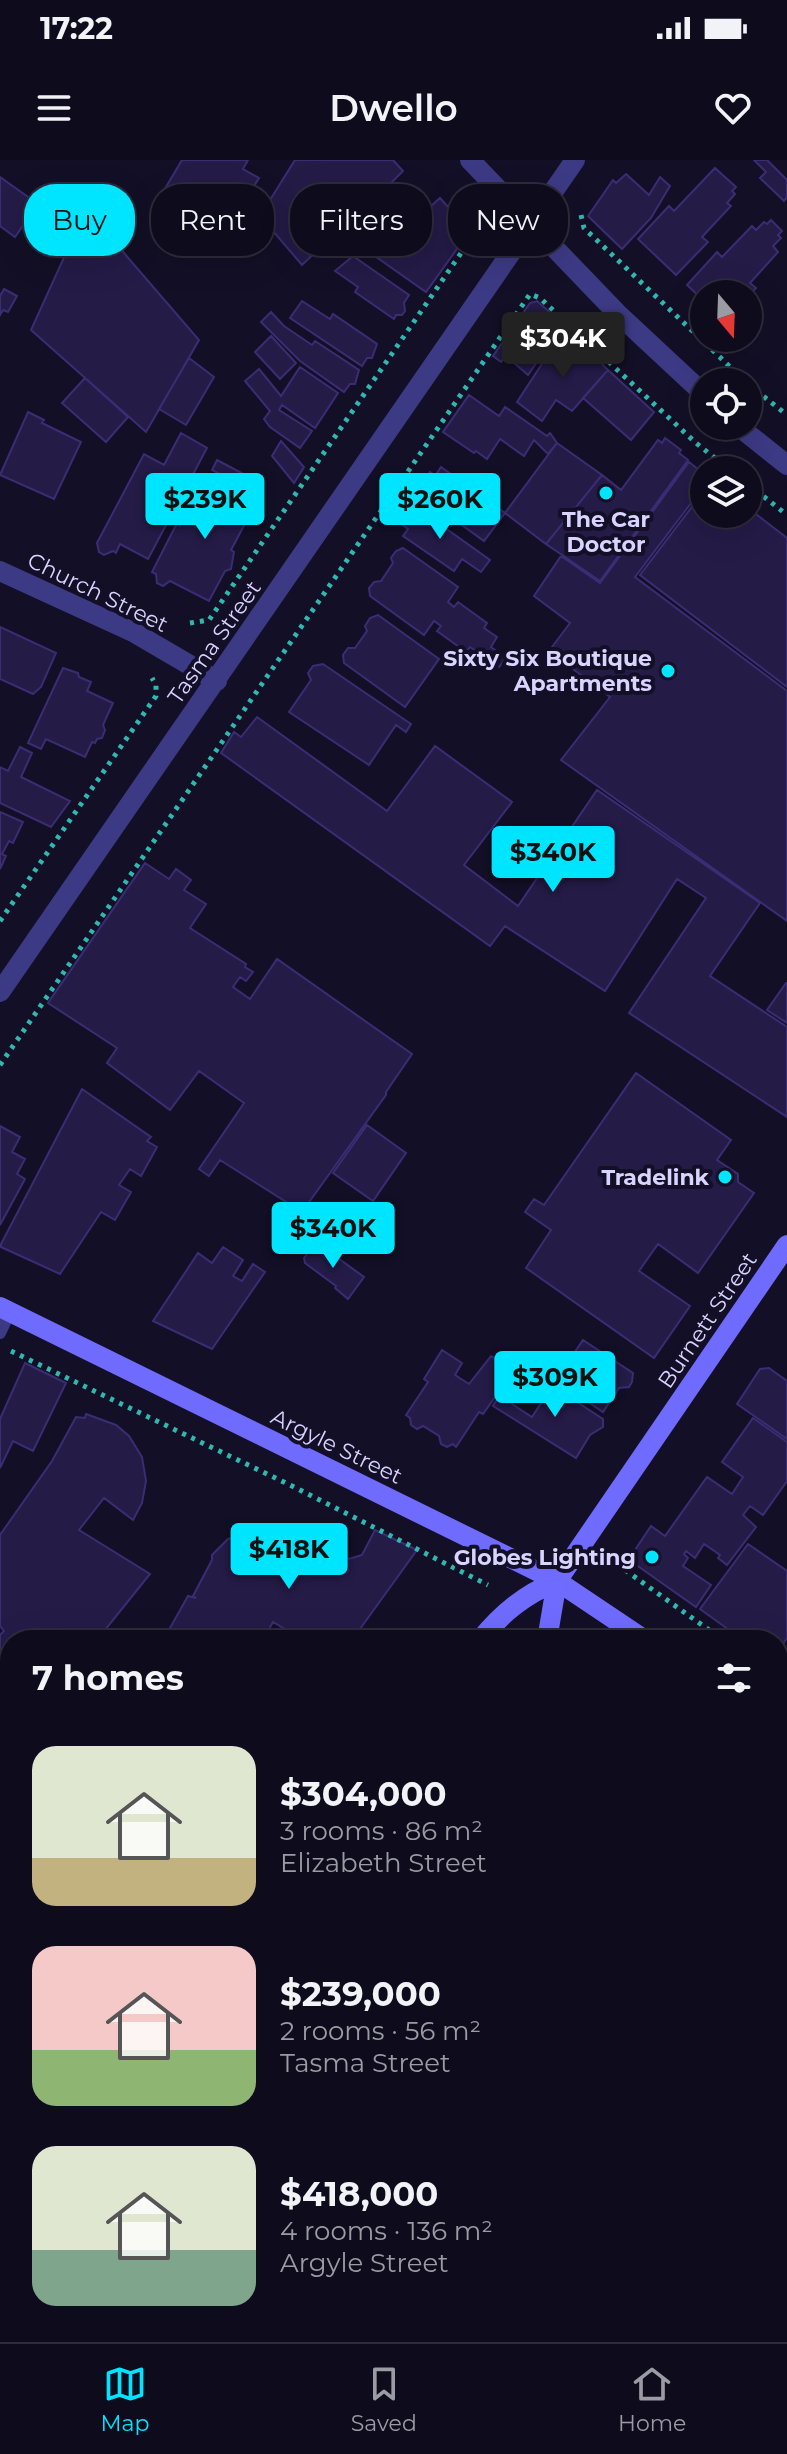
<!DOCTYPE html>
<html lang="en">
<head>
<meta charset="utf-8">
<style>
  body { margin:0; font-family:Montserrat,sans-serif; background:#1c1929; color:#f1f3f6; height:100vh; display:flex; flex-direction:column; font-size:30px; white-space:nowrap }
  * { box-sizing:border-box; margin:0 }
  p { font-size:26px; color:#9b9ba3 }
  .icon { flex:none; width:44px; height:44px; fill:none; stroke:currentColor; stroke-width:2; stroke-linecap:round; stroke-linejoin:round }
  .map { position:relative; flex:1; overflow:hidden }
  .side { position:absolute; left:0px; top:1470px; width:788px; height:712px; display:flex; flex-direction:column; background:#0e0b1c; border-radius:32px 32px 0 0; box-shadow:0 8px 32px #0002,0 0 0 2px #2e2b3b }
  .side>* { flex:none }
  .top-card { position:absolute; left:24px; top:24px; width:740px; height:72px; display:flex; gap:16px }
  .needle { width:52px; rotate:161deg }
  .buttons { position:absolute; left:690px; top:120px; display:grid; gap:16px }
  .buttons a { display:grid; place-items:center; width:72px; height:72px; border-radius:50%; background:#0e0b1c; box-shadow:0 8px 32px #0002,0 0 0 2px #2e2b3b; font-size:40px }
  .price { position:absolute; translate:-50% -68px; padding:0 18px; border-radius:8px; background:#00e5ff; color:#111; font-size:26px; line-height:52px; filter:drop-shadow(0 2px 4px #0008) }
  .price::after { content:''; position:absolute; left:50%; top:48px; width:24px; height:18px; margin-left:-12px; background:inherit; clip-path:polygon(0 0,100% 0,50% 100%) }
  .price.active { background:#222; color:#fff }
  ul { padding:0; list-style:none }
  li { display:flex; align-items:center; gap:24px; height:200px; padding:0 32px }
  li span { display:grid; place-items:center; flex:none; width:224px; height:160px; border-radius:24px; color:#555 }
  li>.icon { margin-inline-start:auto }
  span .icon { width:96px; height:96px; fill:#fffc; stroke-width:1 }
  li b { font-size:34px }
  h2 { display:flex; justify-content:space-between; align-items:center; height:96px; padding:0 32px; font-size:34px }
  .pill { padding:0 28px; border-radius:32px; background:#0e0b1c; box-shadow:0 8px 32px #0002,0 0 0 2px #2e2b3b; font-size:28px; line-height:72px }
  .pill.active { background:#00e5ff; color:#111 }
  .status { display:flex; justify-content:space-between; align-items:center; height:56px; padding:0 40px; background:#0e0b1c; direction:ltr }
  .status svg { height:22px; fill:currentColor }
  header { display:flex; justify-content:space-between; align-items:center; height:104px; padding:0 32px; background:#0e0b1c; font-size:36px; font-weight:600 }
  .menu { display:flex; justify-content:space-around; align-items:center; height:112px; border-top:2px solid #2e2b3b; background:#0e0b1c; font-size:22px; color:#9b9ba3 }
  .menu a { display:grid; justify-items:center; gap:4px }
  .menu .active { color:#00e5ff }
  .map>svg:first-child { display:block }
</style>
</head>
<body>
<div class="status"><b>17:22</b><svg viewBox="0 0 49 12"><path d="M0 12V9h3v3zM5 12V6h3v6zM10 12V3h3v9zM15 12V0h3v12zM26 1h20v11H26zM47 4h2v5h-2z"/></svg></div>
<header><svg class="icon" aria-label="menu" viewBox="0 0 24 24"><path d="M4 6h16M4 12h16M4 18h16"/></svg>Dwello<svg class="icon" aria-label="heart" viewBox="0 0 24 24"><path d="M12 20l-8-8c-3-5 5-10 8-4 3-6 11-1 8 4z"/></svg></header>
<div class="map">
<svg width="787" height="2182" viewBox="0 0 787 2182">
  <rect width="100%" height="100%" fill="#130f26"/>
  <path fill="#12302f" d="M778,1628L787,1635V1809L778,1816Z"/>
  <path fill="#241b47" stroke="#3b2d73" stroke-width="2" d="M182,0H248L243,9L259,18L230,64L166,27Z
    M295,0H393L403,11L384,30L404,52L406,49L415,60L440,38L467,68V75L426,132L369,92L378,77L365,88L344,65L302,105L260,56Z
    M754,0H767L787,20V37L784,41L760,18L766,12Z
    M715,8L736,27L732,31L735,34L727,43L731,46L702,77L708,82L676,115L638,79L669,46L674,51Z
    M626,14L649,35L660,17L670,26L651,58L622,89L588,56L613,20L616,23Z
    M0,17L38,44L15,77L0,66Z
    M86,49L199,180L146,272L31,170Z
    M771,60L782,71L778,75L781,78L773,86L778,92L750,123L756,128L748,136V134H704V141L687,125L717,92L722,97L752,66L756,70L764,62L767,64Z
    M353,96L409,135L404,143L405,151L402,155H396L394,159L355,132L358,127L335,111Z
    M4,129L17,136L8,152L3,150L0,155V136Z
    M302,141L330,159L333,154L377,184L372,198H367L362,206L290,158Z
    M537,141L563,164L528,215L506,196L501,202L493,196L530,143Z
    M271,152L284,166L312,185L315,181L359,210L355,224H350L344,232L300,201L261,162Z
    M573,175L608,210L572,251L556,240L542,261L517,242L549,193L556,197Z
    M271,176L296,203L280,219L255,192Z
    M189,198L214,217L186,265L159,249Z
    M300,207L338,233L315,268L282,245L279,250L312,271L300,288L270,267L264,259L270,251L245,221L259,209L281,236Z
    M608,210L654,252L631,280L583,238Z
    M85,218L128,257L106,282L62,243Z
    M469,235L499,256L505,247L547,276L550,273L557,283L548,294L534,280L524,296L500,279L487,299L476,291L474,293L443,272Z
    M28,252L44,260L42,263L81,282L54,339L0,315Z
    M181,273L207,288L148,399L120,384L116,393L113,391L104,395L99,392L97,383L144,294L164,305Z
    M665,278L681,290L679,293L688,300L600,421L546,384L602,315L621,330L658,280L662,283Z
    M281,281L304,307L294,323L272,296Z
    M557,283L602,315L546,384L505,353Z
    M217,300L249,317L244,326L212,310Z
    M689,302L704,314V326L635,417L787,531V761L561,600L610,537L549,491L570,463L534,436L561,396L600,423Z
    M441,307L505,353L484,381L416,332L430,312L435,316Z
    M223,323L257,341L231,390L234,392L231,409L225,411L209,441L170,421L163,426L157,423L156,414L152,412L177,363L180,365L203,326L217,333Z
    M704,331V354H748V348L787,378V527L640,415Z
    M413,345L490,400L481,412L462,399L454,411L403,376L408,369L400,363L403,360L400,354L405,348H411Z
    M403,388L458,427L448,442L454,447L458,442L487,463L484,468L497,477L491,487L506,498L499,507L470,487L466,492L437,471L441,466L434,461L424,475L370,436L369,428L374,422L381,421L393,403L391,398L396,391Z
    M378,455L439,499L405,547L344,503L343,495L348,488H355L367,471L365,466L370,458Z
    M0,467L56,493L41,527L33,534L0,519Z
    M323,504L411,564L406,572L396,565L369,605L289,552L311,520L308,513L313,506Z
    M63,508L78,513L79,517L91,522L87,531L113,543L103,565L105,570L102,578L97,579L95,583L92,582L85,597L46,579L41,589L28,583Z
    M257,557L387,651L435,586L512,642L464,705L518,746L597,630L760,743L710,816L787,867V957L629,853L706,738L677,719L605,831L505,766L490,786L221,593L234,572L241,577Z
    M20,587L32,593L21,617L70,641L51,667L0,643V607L8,611Z
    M0,652L23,662L13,683L9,681L2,694L6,696L0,709Z
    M145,703L169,719L176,709L191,720L184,730L206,744L190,768L246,804L245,807L253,812L246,821L240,817L233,827L250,839L277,799L412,894L386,932V935L302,1052L220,1000L209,1016L199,1009L244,943L199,911L170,950L107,903L117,888L48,843Z
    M786,823H787V863L767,850Z
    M636,913L731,980L717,1000L738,1014V1022L754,1033L698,1113L658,1084L639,1111L690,1146L654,1198L526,1108L551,1070L525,1052L534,1039L544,1045Z
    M82,929L151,977L147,981L157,987L141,1016L130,1009L119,1025L131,1032L115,1060L101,1052L60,1114L1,1087V1084Z
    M367,965L406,993L373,1041L333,1013Z
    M0,966L20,977L12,992L25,999L17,1014L25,1019L0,1065Z
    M316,1082L364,1117L348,1139L335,1128L336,1126L305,1103L304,1098Z
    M223,1087L243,1100L233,1116L242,1121L253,1104L265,1112L212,1189L153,1161L198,1093L212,1103Z
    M583,1180L633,1213L632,1222L629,1227L619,1228L603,1252L536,1207L542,1198L562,1211Z
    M442,1190L462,1203L455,1215L469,1224L491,1196L514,1210L483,1254L479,1252L456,1287L453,1284L447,1287L441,1284L439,1276L423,1266L417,1269L411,1265L410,1258L406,1255L428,1222L424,1219Z
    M25,1203L66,1223L33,1291L13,1281L0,1308V1259Z
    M769,1208L787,1221V1279L737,1244L760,1209Z
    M505,1225L519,1234L512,1244L532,1257L552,1226L603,1259V1267L590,1275L576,1298L493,1246Z
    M86,1254L116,1265L129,1276L142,1297L146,1321L142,1343L133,1360L104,1338L79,1370L150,1414L97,1480H10V1586L0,1599V1475L4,1471L0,1466V1375L52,1301L76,1257L85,1258Z
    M753,1258L787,1282V1321L763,1355L750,1346L743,1355L756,1367L727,1405L718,1398L720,1395L704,1384L695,1398L686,1391L684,1394L688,1398L683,1406L711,1425L696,1447L632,1402L631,1396L651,1366L665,1376L707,1317L732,1334L743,1317L722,1302Z
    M375,1370L417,1390L352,1480H303L273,1462L263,1480H175L166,1475L188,1436L196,1438L193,1436L212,1400V1395L228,1379L241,1375H254L303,1397L310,1380L349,1399L362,1395Z
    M748,1384L787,1411V1478L778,1491V1480H743L700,1449Z
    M2,1877L9,1894L6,1896L10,1909L0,1913V1878Z
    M778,1906L787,1912V1969L778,1963Z
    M778,2028L787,2035V2086L781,2095L778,2093Z
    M262,2172H298L290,2182H254Z
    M443,2172H484L477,2182H457Z
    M600,2172H627L630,2175L624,2182H599L595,2179Z
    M664,2172H724L717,2182H672Z"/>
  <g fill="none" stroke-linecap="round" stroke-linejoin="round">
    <path stroke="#2fb8b0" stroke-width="5" stroke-dasharray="4 6" stroke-linecap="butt" d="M581,55L584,68L746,222
      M748,224L787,255
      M748,324L787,355
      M190,463L209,460L470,80
      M0,761L156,536V525L152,518
      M0,905L530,134L540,138L696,283L730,310
      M11,1191L290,1325L488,1425
      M625,1410L723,1480
      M778,1519L787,1526
      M778,1717L787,1720
      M778,1793L787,1783
      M0,2167L10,2162
      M99,2182L107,2172
      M385,2182L392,2172"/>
    <path stroke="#3d3a85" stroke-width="12" d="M0,1173L10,1152
      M0,2022L10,2017"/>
    <path stroke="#3d3a85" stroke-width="20" d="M470,0L617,153L704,234
      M738,266L787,305
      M0,411L135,473L217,521
      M0,832L575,0
      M778,2163L787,2151
      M348,2182L356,2172
      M764,2182L771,2172"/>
    <path stroke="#6f6bff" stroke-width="20" d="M0,1147L557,1421L645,1480
      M480,1480C502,1453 524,1435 557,1421
      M547,1480L557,1421L787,1085
      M778,1570L787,1576
      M778,1606L787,1611
      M0,2081L10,2067
      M36,2182L55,2172"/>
  </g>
  <g fill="#00e5ff" stroke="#130f26" stroke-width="3">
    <circle cx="606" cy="333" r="8"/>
    <circle cx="668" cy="511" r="8"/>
    <circle cx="725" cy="1017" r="8"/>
    <circle cx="652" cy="1397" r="8"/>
  </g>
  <g text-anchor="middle" stroke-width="8" stroke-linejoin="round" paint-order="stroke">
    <g font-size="22" font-weight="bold" fill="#d9d4ff" stroke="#130f26" text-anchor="end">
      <text x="606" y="367" text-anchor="middle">The Car<tspan x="606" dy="25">Doctor</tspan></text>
      <text x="652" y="506">Sixty Six Boutique<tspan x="652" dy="25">Apartments</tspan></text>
      <text x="709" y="1025">Tradelink</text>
      <text x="636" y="1405">Globes Lighting</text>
    </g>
    <g font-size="22" fill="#d9d4ff" stroke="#130f26">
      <text transform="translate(98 432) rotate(26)" y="8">Church Street</text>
      <text transform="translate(214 482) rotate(-55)" y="8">Tasma Street</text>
      <text transform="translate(707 1160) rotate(-56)" y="8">Burnett Street</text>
      <text transform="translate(337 1286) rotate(26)" y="8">Argyle Street</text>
    </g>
  </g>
</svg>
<div class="buttons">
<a><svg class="needle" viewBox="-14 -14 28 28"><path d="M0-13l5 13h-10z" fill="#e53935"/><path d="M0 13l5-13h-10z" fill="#9b9ba3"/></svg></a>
<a><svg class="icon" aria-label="locate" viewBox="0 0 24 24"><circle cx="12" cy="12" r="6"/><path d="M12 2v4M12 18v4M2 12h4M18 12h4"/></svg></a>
<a><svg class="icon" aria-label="layers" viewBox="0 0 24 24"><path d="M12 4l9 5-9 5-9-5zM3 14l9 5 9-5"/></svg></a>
</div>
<b class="price active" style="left:563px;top:220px">$304K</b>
<b class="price" style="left:205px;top:381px">$239K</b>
<b class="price" style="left:440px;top:381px">$260K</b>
<b class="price" style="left:553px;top:734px">$340K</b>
<b class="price" style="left:333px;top:1110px">$340K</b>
<b class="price" style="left:555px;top:1259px">$309K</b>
<b class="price" style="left:289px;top:1431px">$418K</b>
<div class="top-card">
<a class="pill active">Buy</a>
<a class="pill">Rent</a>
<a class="pill">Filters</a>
<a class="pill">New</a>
</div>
<section class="side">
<h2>7 homes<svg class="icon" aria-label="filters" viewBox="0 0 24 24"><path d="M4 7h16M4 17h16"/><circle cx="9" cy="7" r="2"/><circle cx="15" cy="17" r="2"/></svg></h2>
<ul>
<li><span style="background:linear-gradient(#dfe7d0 70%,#c2b280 0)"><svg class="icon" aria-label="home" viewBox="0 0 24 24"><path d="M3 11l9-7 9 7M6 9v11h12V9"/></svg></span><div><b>$304,000</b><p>3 rooms · 86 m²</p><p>Elizabeth Street</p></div></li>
<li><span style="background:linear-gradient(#f6c9c9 65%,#8fb573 0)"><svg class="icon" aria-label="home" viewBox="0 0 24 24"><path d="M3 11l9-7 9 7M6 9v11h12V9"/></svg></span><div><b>$239,000</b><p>2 rooms · 56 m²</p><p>Tasma Street</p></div></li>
<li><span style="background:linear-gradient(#dfe7d0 65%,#7fa58c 0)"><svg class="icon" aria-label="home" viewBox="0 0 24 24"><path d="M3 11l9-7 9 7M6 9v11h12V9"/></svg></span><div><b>$418,000</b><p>4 rooms · 136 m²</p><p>Argyle Street</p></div></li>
</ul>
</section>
</div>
<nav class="menu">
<a class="active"><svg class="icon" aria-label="map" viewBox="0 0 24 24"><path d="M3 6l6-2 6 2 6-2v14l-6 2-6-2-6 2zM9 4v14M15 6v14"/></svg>Map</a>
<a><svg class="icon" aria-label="saved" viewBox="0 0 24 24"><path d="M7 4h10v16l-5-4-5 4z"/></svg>Saved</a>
<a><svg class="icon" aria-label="home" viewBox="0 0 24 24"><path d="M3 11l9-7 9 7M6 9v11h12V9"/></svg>Home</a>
</nav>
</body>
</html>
